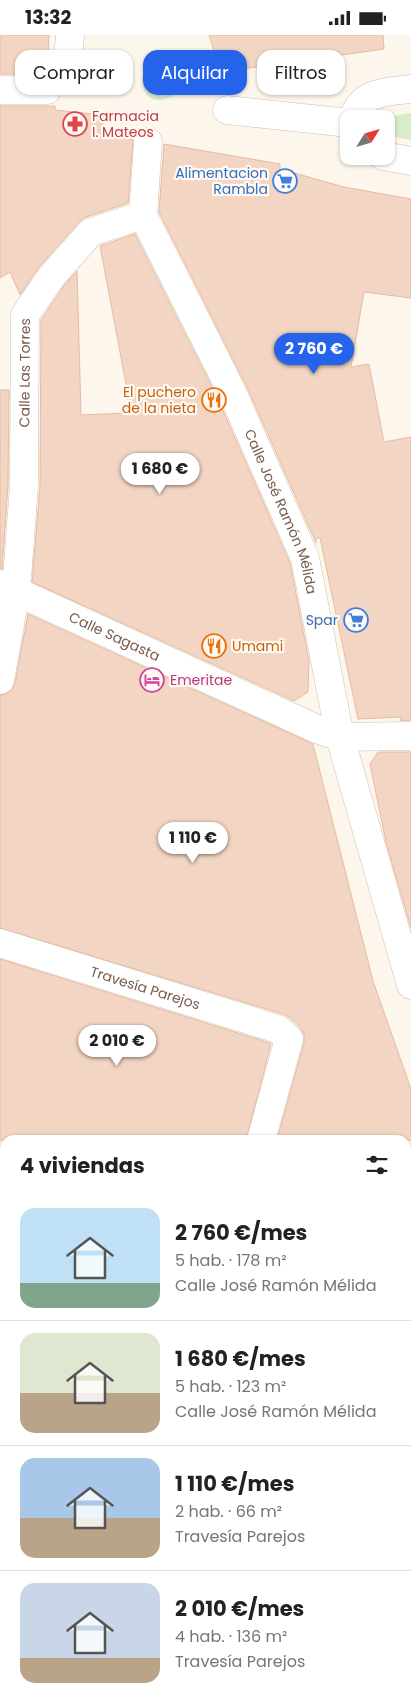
<!DOCTYPE html>
<html lang="es">
<head>
<meta charset="utf-8">
<style>
  body { margin:0; font-family:Poppins,sans-serif; background:#f6f6f6; color:#222; height:100vh; display:flex; flex-direction:column; font-size:19px; white-space:nowrap }
  * { box-sizing:border-box; margin:0 }
  p { font-size:16px; color:#767676 }
  .icon { flex:none; width:28px; height:28px; fill:none; stroke:currentColor; stroke-width:2; stroke-linecap:round; stroke-linejoin:round }
  .map { position:relative; flex:1; overflow:hidden }
  .details { position:absolute; left:0px; top:1100px; width:411px; height:571px; display:flex; flex-direction:column; background:#fff; border-radius:15px 15px 0 0; box-shadow:0 1px 4px #0004 }
  .details>* { flex:none }
  .top-card { position:absolute; left:15px; top:15px; width:381px; height:45px; display:flex; gap:10px }
  .needle { width:32px; rotate:53deg }
  .tools { position:absolute; left:340px; top:75px; display:grid; gap:10px }
  .tools a { display:grid; place-items:center; width:55px; height:55px; border-radius:10px; background:#fff; box-shadow:0 1px 4px #0004; font-size:25px }
  .price { position:absolute; translate:-50% -42px; padding:0 11px; border-radius:18px; background:#fff; color:#222; font-size:16px; line-height:32px; filter:drop-shadow(0 1px 2px #0008) }
  .price::after { content:''; position:absolute; left:50%; top:30px; width:15px; height:11px; margin-left:-8px; background:inherit; clip-path:polygon(0 0,100% 0,50% 100%) }
  .price.current { background:#2563eb; color:#fff }
  ul { padding:0; list-style:none }
  li { display:flex; align-items:center; gap:15px; height:125px; padding:0 20px }
  li+li { border-top:1px solid #e0e0e0 }
  li span { display:grid; place-items:center; flex:none; width:140px; height:100px; border-radius:15px; color:#555 }
  li>.icon { margin-inline-start:auto }
  span .icon { width:60px; height:60px; fill:#fffc; stroke-width:1 }
  li b { font-size:21px }
  h2 { display:flex; justify-content:space-between; align-items:center; height:60px; padding:0 20px; font-size:21px }
  .pill { padding:0 18px; border-radius:15px; background:#fff; box-shadow:0 1px 4px #0004; font-size:18px; line-height:45px }
  .pill.current { background:#2563eb; color:#fff }
  .status { display:flex; justify-content:space-between; align-items:center; height:35px; padding:0 25px; background:#fff; direction:ltr }
  .status svg { height:14px; fill:currentColor }
  .map>svg:first-child { display:block }
</style>
</head>
<body>
<div class="status"><b>13:32</b><svg viewBox="0 0 49 12"><path d="M0 12V9h3v3zM5 12V6h3v6zM10 12V3h3v9zM15 12V0h3v12zM26 1h20v11H26zM47 4h2v5h-2z"/></svg></div>
<div class="map">
<svg width="411" height="1671" viewBox="0 0 411 1671">
  <rect width="100%" height="100%" fill="#fdf6ec"/>
  <path fill="#d8ecc9" d="M173,30C206,55 141,88 142,42L147,44C149,61 167,64 175,50V42L171,35Z
    M411,78V105L386,100V84H377Z
    M406,1546L411,1547V1671H205L211,1666H406Z"/>
  <path fill="#f3d5c3" stroke="#e6bba3" d="M0,0H49L47,39H0Z
    M209,0H383L384,14L221,37Z
    M0,71H55V75L104,80L101,97L133,105L128,168L86,182L80,186L39,232L20,260L10,237L0,243Z
    M164,109L280,129V134L344,152L411,164V263L364,257L351,332L369,329L384,407L411,402V685L400,686L402,682L358,684L320,503H316V508L246,350L159,177Z
    M135,199L218,364L290,528L309,626L308,657L294,666L32,547L40,451L41,285L63,252L77,236L81,380L129,378L126,349L100,211Z
    M0,355H9L8,450L2,534H0Z
    M28,579L313,709L373,946L411,1054V1105H277L304,1008V999L300,992L289,982L283,979L0,893V660L6,659L12,655L15,648Z
    M378,717H411V893L386,807L370,729Z
    M0,924L270,1008L271,1009L246,1105H0Z"/>
  <g fill="none" stroke-linecap="round" stroke-linejoin="round">
    <g stroke="#d1beb0" stroke-width="29">
      <g id="minor">
        <path d="M69,12L70,0"/>
        <path d="M0,55H47"/>
        <path d="M227,75L349,88"/>
        <path d="M353,84C361,56 386,57 411,54"/>
        <path id="s1" d="M148,107L143,180L232,357L305,523L340,702L411,950"/>
        <path d="M383,121L411,126"/>
        <path id="s2" d="M0,549L317,694L340,702L411,701"/>
        <path id="s3" d="M0,645L16,556L24,451L25,280L51,242L91,197L143,180"/>
        <path id="s4" d="M0,908L278,994L289,1004L261,1105"/>
        <path d="M0,1139L5,1141"/>
        <path d="M406,1270L411,1271"/>
        <path d="M0,1426L5,1428"/>
        <path d="M406,1502L411,1501"/>
        <path d="M159,1671L165,1666"/>
      </g>
    </g>
    <use href="#minor" stroke="#fff" stroke-width="28"/>
  </g>
  <defs>
    <g id="pharmacy-ring" transform="scale(1.25)"><circle r="9.5" fill="#fffaf3" stroke="#e0444e" stroke-width="1.5"/><path d="M-2-6h4v4h4v4h-4v4h-4v-4h-4v-4h4Z" fill="#e0444e"/></g>
    <g id="supermarket-ring" transform="scale(1.25)"><circle r="9.5" fill="#fffaf3" stroke="#3f7fe0" stroke-width="1.5"/><path d="M-6-5.5h2.5l.6 2H6L4.5 2H-2.5L-4.4-4H-6ZM-1.5 3.2a1.3 1.3 0 1 0 .1 0ZM3 3.2a1.3 1.3 0 1 0 .1 0Z" fill="#3f7fe0"/></g>
    <g id="restaurant-ring" transform="scale(1.25)"><circle r="9.5" fill="#fffaf3" stroke="#e8710a" stroke-width="1.5"/><path d="M-5-6h1v4h1v-4h1v4h1v-4h1v5L-1.5 .5V6h-2V.5L-5-1ZM5-6V6H3V1.5H1.5Q1.5-4 5-6Z" fill="#e8710a"/></g>
    <g id="hotel-ring" transform="scale(1.25)"><circle r="9.5" fill="#fffaf3" stroke="#d1479c" stroke-width="1.5"/><path d="M-6-4.5h1.5V1H6V5H4.5V3h-9V5H-6ZM-4 0a1.8 1.8 0 1 1 3.6 0ZM.5 0V-2.5h3Q6-2.5 6 0Z" fill="#d1479c"/></g>
  </defs>
  <g fill-rule="evenodd">
    <use href="#pharmacy-ring" x="75" y="89"/>
    <use href="#supermarket-ring" x="285" y="146"/>
    <use href="#restaurant-ring" x="214" y="365"/>
    <use href="#supermarket-ring" x="356" y="585"/>
    <use href="#restaurant-ring" x="214" y="611"/>
    <use href="#hotel-ring" x="152" y="645"/>
  </g>
  <g text-anchor="middle" stroke-width="4.5" stroke-linejoin="round" paint-order="stroke">
    <g font-size="14" fill="#be3a42" stroke="#fffaf3" text-anchor="start">
      <text x="92" y="86">Farmacia<tspan x="92" dy="16">I. Mateos</tspan></text>
    </g>
    <g font-size="14" fill="#366cbe" stroke="#fffaf3" text-anchor="end">
      <text x="268" y="143">Alimentacion<tspan x="268" dy="16">Rambla</tspan></text>
      <text x="338" y="590">Spar</text>
    </g>
    <g font-size="14" fill="#7a5c4d" stroke="#fffaf3">
      <text dy="5" stroke="none"><textPath href="#s3" startOffset="309">Calle Las Torres</textPath></text>
      <text dy="5" stroke="none"><textPath href="#s1" startOffset="401">Calle José Ramón Mélida</textPath></text>
      <text dy="5" stroke="none"><textPath href="#s2" startOffset="126">Calle Sagasta</textPath></text>
      <text dy="5" stroke="none"><textPath href="#s4" startOffset="152">Travesía Parejos</textPath></text>
    </g>
    <g font-size="14" fill="#c56008" stroke="#fffaf3" text-anchor="end">
      <text x="196" y="362">El puchero<tspan x="196" dy="16">de la nieta</tspan></text>
      <text x="232" y="616" text-anchor="start">Umami</text>
    </g>
    <g font-size="14" fill="#b23c85" stroke="#fffaf3" text-anchor="start">
      <text x="170" y="650">Emeritae</text>
    </g>
  </g>
</svg>
<div class="tools">
<a><svg class="needle" viewBox="-14 -14 28 28"><path d="M0-13l5 13h-10z" fill="#e53935"/><path d="M0 13l5-13h-10z" fill="#767676"/></svg></a>
</div>
<b class="price current" style="left:314px;top:340px">2 760 €</b>
<b class="price" style="left:160px;top:460px">1 680 €</b>
<b class="price" style="left:193px;top:829px">1 110 €</b>
<b class="price" style="left:117px;top:1032px">2 010 €</b>
<div class="top-card">
<a class="pill">Comprar</a>
<a class="pill current">Alquilar</a>
<a class="pill">Filtros</a>
</div>
<section class="details">
<h2>4 viviendas<svg class="icon" aria-label="filters" viewBox="0 0 24 24"><path d="M4 7h16M4 17h16"/><circle cx="9" cy="7" r="2"/><circle cx="15" cy="17" r="2"/></svg></h2>
<ul>
<li><span style="background:linear-gradient(#bfe0f5 75%,#7fa58c 0)"><svg class="icon" aria-label="home" viewBox="0 0 24 24"><path d="M3 11l9-7 9 7M6 9v11h12V9"/></svg></span><div><b>2 760 €/mes</b><p>5 hab. · 178 m²</p><p>Calle José Ramón Mélida</p></div></li>
<li><span style="background:linear-gradient(#dfe7d0 60%,#b9a48a 0)"><svg class="icon" aria-label="home" viewBox="0 0 24 24"><path d="M3 11l9-7 9 7M6 9v11h12V9"/></svg></span><div><b>1 680 €/mes</b><p>5 hab. · 123 m²</p><p>Calle José Ramón Mélida</p></div></li>
<li><span style="background:linear-gradient(#a9c7e8 60%,#b9a48a 0)"><svg class="icon" aria-label="home" viewBox="0 0 24 24"><path d="M3 11l9-7 9 7M6 9v11h12V9"/></svg></span><div><b>1 110 €/mes</b><p>2 hab. · 66 m²</p><p>Travesía Parejos</p></div></li>
<li><span style="background:linear-gradient(#c9d6e8 75%,#b9a48a 0)"><svg class="icon" aria-label="home" viewBox="0 0 24 24"><path d="M3 11l9-7 9 7M6 9v11h12V9"/></svg></span><div><b>2 010 €/mes</b><p>4 hab. · 136 m²</p><p>Travesía Parejos</p></div></li>
</ul>
</section>
</div>
</body>
</html>
